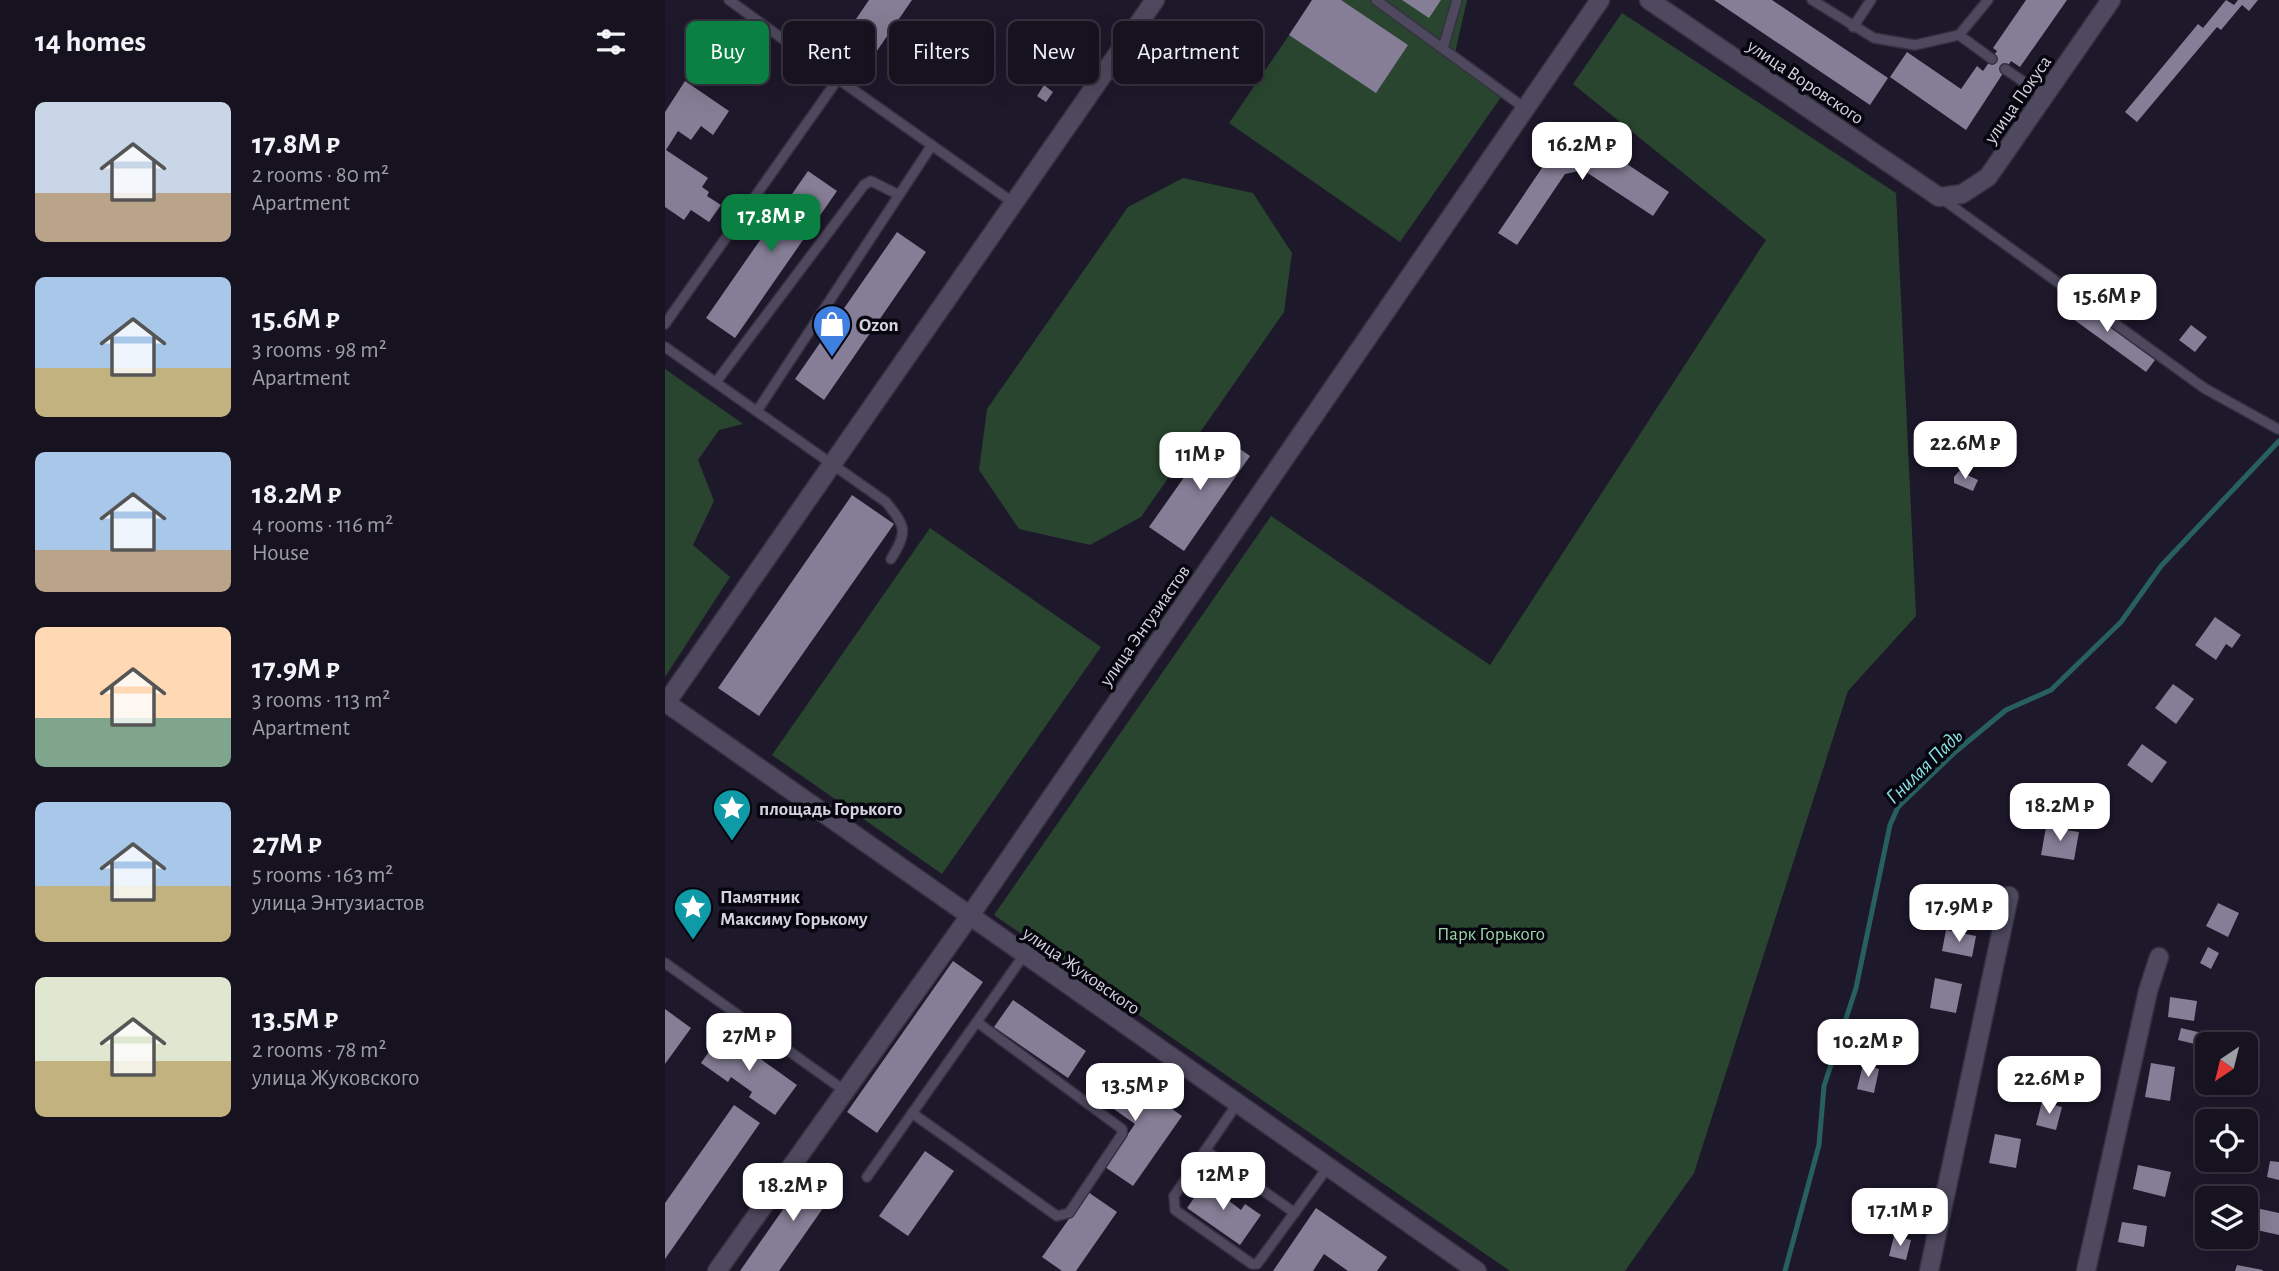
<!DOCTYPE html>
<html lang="en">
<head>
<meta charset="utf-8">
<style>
  body { margin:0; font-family:"Alegreya Sans",sans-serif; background:#1f1b29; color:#f1f3f6; height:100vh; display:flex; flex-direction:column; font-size:26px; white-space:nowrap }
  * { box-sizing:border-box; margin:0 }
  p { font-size:23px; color:#9e9ea5 }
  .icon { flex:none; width:38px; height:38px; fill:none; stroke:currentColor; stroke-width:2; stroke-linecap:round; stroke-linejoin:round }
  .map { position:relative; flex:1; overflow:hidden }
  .sheet { display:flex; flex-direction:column; background:#161220; width:665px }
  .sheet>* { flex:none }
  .banner { position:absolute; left:21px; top:21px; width:665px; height:63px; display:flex; gap:14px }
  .needle { width:46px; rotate:215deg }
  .tools { position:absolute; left:1530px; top:1032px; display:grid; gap:14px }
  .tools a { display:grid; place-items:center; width:63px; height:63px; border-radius:10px; background:#161220; box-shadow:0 7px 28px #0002,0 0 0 2px #35323e; font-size:35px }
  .price { position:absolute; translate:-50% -60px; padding:0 16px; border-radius:14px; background:#fff; color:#222; font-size:23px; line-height:46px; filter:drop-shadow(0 2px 4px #0008) }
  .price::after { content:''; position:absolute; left:50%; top:42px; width:21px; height:16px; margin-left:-10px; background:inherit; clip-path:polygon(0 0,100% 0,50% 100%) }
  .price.selected { background:#0b8043; color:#fff }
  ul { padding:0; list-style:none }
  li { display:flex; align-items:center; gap:21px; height:175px; padding:0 35px }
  li span { display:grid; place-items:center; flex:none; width:196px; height:140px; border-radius:10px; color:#555 }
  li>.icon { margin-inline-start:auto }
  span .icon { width:84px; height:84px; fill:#fffc; stroke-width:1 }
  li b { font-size:30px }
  h2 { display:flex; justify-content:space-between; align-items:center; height:84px; padding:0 35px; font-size:30px }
  .chip { padding:0 24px; border-radius:10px; background:#161220; box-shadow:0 7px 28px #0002,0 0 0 2px #35323e; font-size:24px; line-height:63px }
  .chip.selected { background:#0b8043; color:#fff }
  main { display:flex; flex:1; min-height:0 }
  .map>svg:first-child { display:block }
</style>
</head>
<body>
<main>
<section class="sheet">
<h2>14 homes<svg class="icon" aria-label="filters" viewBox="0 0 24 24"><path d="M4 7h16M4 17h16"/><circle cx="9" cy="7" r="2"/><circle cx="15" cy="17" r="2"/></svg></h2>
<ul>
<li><span style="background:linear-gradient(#c9d6e8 65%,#b9a48a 0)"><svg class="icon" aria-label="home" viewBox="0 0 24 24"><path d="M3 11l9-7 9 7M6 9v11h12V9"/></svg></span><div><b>17.8M ₽</b><p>2 rooms · 80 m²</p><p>Apartment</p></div></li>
<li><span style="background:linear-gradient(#a9c7e8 65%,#c2b280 0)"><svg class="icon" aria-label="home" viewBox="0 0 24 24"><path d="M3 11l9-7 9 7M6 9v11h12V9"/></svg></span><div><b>15.6M ₽</b><p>3 rooms · 98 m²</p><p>Apartment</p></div></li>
<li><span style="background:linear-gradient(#a9c7e8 70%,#b9a48a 0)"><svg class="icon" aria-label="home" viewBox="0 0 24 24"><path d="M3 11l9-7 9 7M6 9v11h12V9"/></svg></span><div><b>18.2M ₽</b><p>4 rooms · 116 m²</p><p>House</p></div></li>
<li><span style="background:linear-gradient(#ffd9b3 65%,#7fa58c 0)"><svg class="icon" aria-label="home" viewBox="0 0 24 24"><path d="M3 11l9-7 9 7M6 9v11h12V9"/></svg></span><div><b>17.9M ₽</b><p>3 rooms · 113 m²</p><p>Apartment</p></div></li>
<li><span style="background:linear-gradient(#a9c7e8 60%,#c2b280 0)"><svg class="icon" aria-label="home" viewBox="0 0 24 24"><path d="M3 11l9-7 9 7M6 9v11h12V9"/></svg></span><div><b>27M ₽</b><p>5 rooms · 163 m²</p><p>улица Энтузиастов</p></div></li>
<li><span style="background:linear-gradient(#dfe7d0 60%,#c2b280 0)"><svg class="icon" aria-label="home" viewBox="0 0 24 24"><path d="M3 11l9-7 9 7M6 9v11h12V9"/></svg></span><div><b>13.5M ₽</b><p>2 rooms · 78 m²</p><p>улица Жуковского</p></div></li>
</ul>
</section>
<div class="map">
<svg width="1614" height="1271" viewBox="0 0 1614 1271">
  <rect width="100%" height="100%" fill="#1e182b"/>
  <path fill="#29452f" d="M648,0H802L790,53L841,90L735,242L564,123Z
    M957,13L1231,193L1251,616L1183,691L1029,1173L960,1271H845L329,915L606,516L825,665L1101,240L908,84Z
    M518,178L588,193L627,253L619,312L476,517L425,545L354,529L314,470L322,409L463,207Z
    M0,369L78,424L54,430L33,460L49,501L28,545L65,577L0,677Z
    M265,528L436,647L277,874L107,755Z"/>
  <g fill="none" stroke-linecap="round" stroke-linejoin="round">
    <path stroke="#286061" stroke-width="5" d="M1120,1271L1154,1145L1159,1086L1191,988L1225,825L1233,807L1289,753L1341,710L1386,690L1456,622L1496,566L1614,441"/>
  </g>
  <path fill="#857e96" d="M204,0H247L207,58L178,38Z
    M647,0H676L743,45L711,93L624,35Z
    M737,0H776L764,18Z
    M1049,0H1107L1223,78L1205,105Z
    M1361,0H1402L1355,67L1346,61L1301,130L1225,77L1242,52L1296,89L1312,66L1318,71L1332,51L1328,48Z
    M1561,0L1569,5L1573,0H1593L1584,11L1577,5L1556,30L1552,27L1472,122L1460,112L1533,24L1538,28Z
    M69,59L83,68L71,86L58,76Z
    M20,81L64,111L48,135L36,126L26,140L13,131L1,150L43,178L37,187L44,192L42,196L56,205L44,222L26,210L19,220L0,207V112Z
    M379,85L388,92L381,102L372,96Z
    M914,132L1004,192L988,216L918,170L900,174L852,245L833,233L900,134Z
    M143,171L172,191L70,338L41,318Z
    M232,232L261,252L159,400L130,379Z
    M1402,296L1490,360L1481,372L1393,308Z
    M1526,325L1542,337L1530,352L1514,340Z
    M551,432L585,456L519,551L484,527Z
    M1294,471L1313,480L1308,491L1289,483V477Z
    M187,495L229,524L94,716L53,688Z
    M1550,617L1576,635L1567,648L1561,644L1551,660L1530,645Z
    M1508,684L1529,699L1511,724L1490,708Z
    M1477,744L1502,762L1487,783L1462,765Z
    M1381,827L1414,832L1409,860L1376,855Z
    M1553,903L1574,913L1563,937L1541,926Z
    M1281,930L1311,936L1307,957L1277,951Z
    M1543,947L1554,953L1546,969L1535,963Z
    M288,961L318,982L212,1133L182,1112Z
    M1270,978L1297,984L1291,1013L1265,1008Z
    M1505,997L1532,1001L1529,1021L1503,1017Z
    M348,1000L421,1051L403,1078L329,1027Z
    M0,1009L26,1028L0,1064Z
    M1516,1028L1537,1033L1534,1045L1513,1040Z
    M58,1032L132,1085L110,1115L84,1097L87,1092L66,1077L63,1082L36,1063Z
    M1486,1063L1510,1067L1505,1101L1480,1097Z
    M444,1065L517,1116L468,1186L440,1167L470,1124L425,1092Z
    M1198,1065L1214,1069L1209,1093L1192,1089Z
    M1377,1102L1397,1107L1391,1130L1371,1125Z
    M69,1105L95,1123L0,1259V1203Z
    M1330,1134L1356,1139L1351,1168L1324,1163Z
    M260,1151L289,1171L243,1236L214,1216Z
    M1605,1161L1614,1162V1180L1602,1177Z
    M149,1165L175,1184L114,1271H75Z
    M1473,1165L1506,1172L1500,1197L1468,1189Z
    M543,1178L563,1192L559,1197L576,1210L580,1204L596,1215L575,1245L522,1208Z
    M423,1192L452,1212L411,1271H397L377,1257Z
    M651,1208L722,1257L712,1271H683L659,1254L648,1271H608Z
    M1591,1208L1614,1213V1235L1587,1229Z
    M1457,1222L1482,1226L1479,1247L1453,1242Z
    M1229,1236L1246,1240L1241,1260L1224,1256Z
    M1572,1265L1598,1270L1597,1271H1570Z"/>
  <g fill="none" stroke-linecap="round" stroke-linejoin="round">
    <g stroke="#353140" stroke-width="12">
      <path id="service" d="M64,0L173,79
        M711,0L861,109
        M1147,0L1209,38L1250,45L1294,35L1323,0
        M1188,27L1206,0
        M1294,35L1327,59
        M778,48L792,0
        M1340,69L1379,96
        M1276,198L1539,388L1613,429
        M0,324L173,79L350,204
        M0,347L221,502C241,527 243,531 226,559
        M51,382L199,185L206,181L234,195
        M92,411L267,145
        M0,963L180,1091
        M572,1104L509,1196L510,1210L587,1264H592L663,1167
        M247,1113L392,1216L404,1213L457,1134V1129L312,1022
        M540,1150L630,1213
        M202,1177L359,955"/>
    </g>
    <g stroke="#353140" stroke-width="21">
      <path id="minor" d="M984,0L1274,197L1297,194L1323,177L1446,0
        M0,702L812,1271
        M1,703L490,0
        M52,1271L304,917L935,0
        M1264,1271L1344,896
        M1421,1271L1483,991L1494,957"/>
    </g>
    <use href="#service" stroke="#4f495f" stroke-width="9"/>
    <use href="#minor" stroke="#4f495f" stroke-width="18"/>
  </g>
  <defs>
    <g id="shop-pin" transform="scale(2.0125)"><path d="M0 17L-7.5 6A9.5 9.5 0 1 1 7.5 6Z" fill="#3f7fe0" stroke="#07050d"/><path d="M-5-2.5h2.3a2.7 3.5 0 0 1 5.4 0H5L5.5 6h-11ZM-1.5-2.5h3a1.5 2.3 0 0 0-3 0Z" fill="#fff"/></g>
    <g id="sight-pin" transform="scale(2.0125)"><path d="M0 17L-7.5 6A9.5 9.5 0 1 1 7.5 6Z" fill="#0f9aa8" stroke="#07050d"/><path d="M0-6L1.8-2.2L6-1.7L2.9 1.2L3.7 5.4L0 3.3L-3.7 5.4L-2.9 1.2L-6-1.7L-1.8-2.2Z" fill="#fff"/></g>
  </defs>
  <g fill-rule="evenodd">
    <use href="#shop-pin" x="167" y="324"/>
    <use href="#sight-pin" x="67" y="808"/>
    <use href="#sight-pin" x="28" y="907"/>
  </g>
  <g text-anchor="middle" stroke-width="7" stroke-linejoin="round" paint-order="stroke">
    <g font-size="19" fill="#d5d2df" stroke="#07050d">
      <text transform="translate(1141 81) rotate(34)" y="7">улица Воровского</text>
      <text transform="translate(1352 99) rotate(-55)" y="7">улица Покуса</text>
      <text transform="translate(479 625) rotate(-55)" y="7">улица Энтузиастов</text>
      <text transform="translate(417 970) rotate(35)" y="7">улица Жуковского</text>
    </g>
    <g font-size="19" font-weight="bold" fill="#d5d2df" stroke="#07050d" text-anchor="start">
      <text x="194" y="331">Ozon</text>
      <text x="94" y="815">площадь Горького</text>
      <text x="55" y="903">Памятник<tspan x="55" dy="22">Максиму Горькому</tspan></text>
    </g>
    <g font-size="19" fill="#9cd6a7" stroke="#07050d">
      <text x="826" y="940">Парк Горького</text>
    </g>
    <g font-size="21" font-style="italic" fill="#87e3e6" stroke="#07050d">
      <text transform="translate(1259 766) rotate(-44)" y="7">Гнилая Падь</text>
    </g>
  </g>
</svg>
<div class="tools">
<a><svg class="needle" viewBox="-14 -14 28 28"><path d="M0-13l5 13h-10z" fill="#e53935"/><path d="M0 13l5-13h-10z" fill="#9e9ea5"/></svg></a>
<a><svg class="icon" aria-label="locate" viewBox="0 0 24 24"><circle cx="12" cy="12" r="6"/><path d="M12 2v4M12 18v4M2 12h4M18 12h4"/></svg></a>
<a><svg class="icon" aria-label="layers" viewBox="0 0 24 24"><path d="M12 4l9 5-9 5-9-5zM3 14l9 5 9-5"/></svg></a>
</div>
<b class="price" style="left:917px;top:182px">16.2M ₽</b>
<b class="price selected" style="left:106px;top:254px">17.8M ₽</b>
<b class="price" style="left:1442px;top:334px">15.6M ₽</b>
<b class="price" style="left:1300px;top:481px">22.6M ₽</b>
<b class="price" style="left:535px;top:492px">11M ₽</b>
<b class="price" style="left:1395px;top:843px">18.2M ₽</b>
<b class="price" style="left:1294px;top:944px">17.9M ₽</b>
<b class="price" style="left:84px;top:1073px">27M ₽</b>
<b class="price" style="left:1203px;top:1079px">10.2M ₽</b>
<b class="price" style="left:1384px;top:1116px">22.6M ₽</b>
<b class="price" style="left:470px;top:1123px">13.5M ₽</b>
<b class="price" style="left:558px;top:1212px">12M ₽</b>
<b class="price" style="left:128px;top:1223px">18.2M ₽</b>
<b class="price" style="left:1235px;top:1248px">17.1M ₽</b>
<div class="banner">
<a class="chip selected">Buy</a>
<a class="chip">Rent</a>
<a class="chip">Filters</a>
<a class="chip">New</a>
<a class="chip">Apartment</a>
</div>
</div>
</main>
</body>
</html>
